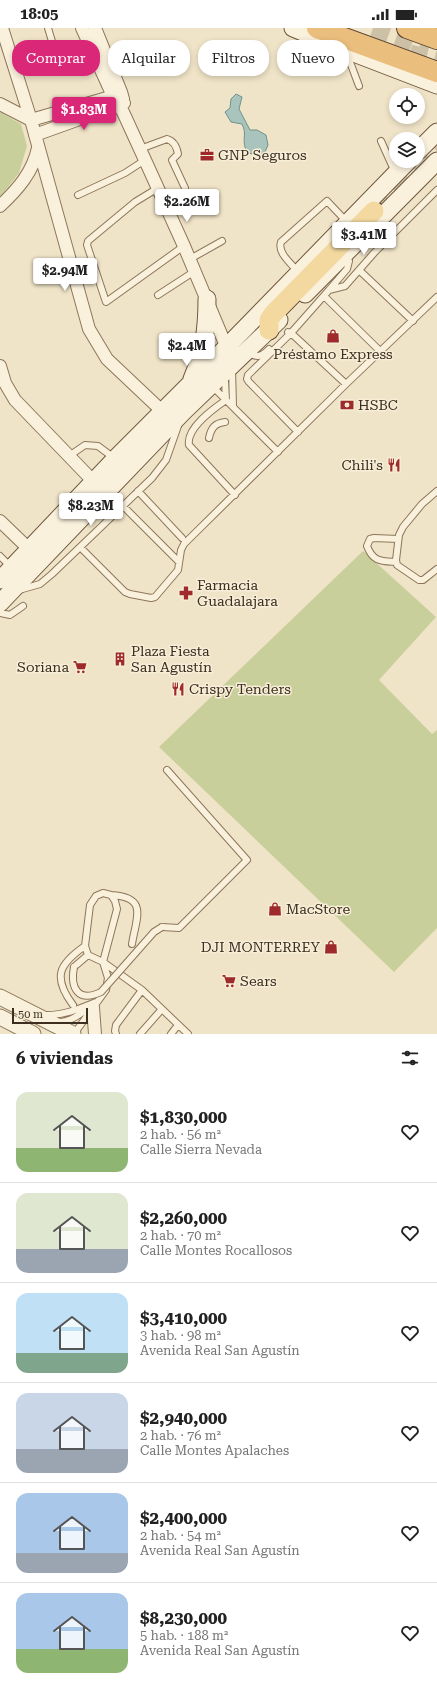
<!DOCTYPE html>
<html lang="es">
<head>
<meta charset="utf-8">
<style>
  body { margin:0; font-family:"Roboto Serif",serif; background:#f2f2f2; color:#222; height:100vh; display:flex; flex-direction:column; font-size:15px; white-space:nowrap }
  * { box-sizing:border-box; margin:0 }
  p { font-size:13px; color:#767676 }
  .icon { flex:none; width:22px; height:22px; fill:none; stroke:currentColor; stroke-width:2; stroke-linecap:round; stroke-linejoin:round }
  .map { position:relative; height:1006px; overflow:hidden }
  .details { display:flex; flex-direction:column; background:#fff; flex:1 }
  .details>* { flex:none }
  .banner { position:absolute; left:12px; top:12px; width:413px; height:36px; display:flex; gap:8px }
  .tools { position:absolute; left:389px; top:60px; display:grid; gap:8px }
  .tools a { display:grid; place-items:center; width:36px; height:36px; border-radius:50%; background:#fff; box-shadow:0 2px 6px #0003; font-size:20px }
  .scale { position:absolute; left:12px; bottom:10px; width:76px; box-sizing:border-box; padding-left:4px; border:2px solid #3d2e20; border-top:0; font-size:11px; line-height:14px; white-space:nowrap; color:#3d2e20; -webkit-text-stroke:3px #f7eed8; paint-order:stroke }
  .price { position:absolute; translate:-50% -34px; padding:0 9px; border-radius:4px; background:#fff; color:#222; font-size:13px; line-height:26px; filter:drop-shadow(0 1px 2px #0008) }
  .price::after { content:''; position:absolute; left:50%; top:24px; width:12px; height:9px; margin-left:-6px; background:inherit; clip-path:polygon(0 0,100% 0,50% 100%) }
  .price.current { background:#db2777; color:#fff }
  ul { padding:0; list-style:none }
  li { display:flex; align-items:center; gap:12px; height:100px; padding:0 16px }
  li+li { border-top:1px solid #e0e0e0 }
  li span { display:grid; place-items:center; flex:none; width:112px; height:80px; border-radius:12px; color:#555 }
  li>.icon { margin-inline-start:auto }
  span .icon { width:48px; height:48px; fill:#fffc; stroke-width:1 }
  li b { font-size:17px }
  h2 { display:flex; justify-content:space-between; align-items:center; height:48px; padding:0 16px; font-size:17px }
  .pill { padding:0 14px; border-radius:16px; background:#fff; box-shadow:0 2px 6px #0003; font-size:14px; line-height:36px }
  .pill.current { background:#db2777; color:#fff }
  .status { display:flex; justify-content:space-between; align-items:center; height:28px; padding:0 20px; background:#fff; direction:ltr }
  .status svg { height:11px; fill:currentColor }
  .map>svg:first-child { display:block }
</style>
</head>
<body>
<div class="status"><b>18:05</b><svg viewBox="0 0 49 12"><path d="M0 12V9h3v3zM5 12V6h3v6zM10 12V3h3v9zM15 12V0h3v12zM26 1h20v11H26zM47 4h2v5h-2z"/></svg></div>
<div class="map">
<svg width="437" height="1006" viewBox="0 0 437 1006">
  <rect width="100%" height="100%" fill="#f0e4c8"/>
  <path fill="#c9cf9b" d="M0,84L21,96L27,118L19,145L0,169Z
    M363,523L436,589L379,652L432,706L437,702V900L394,944L159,719Z"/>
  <path fill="#a9c4bc" stroke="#6f938a" d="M236,66L242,69L239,81L250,102H257L266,107L268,117L265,124L258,127L248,125C240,114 248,107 242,96L231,94L225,84L230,80L231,71Z"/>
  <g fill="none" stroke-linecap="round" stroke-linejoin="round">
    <path stroke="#ccc0a6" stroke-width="17" stroke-dasharray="17 8" stroke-linecap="butt" d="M373,0L429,20
      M410,25L437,32"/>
    <path stroke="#ccc0a6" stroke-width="19" stroke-dasharray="19 10" stroke-linecap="butt" d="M374,183L437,119"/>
    <g stroke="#8d765c" stroke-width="8">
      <path id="service" d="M48,0L54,20C65,23 78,18 88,13
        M347,26L359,58
        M381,113L395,144
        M140,121L167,111C174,113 177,120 178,126L172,132L185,160V166L181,170L165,176
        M158,160L135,174L88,213L87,217L106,274L184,218
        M78,167L125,145L145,132
        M190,231L222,213
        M359,242L413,293
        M298,244C292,236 277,225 281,214L327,173L346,193
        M329,262L347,241L349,233L344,229
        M158,267L195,243
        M324,268L381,324
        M288,304L291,305L346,356
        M248,324C257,331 262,328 269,321
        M232,340L233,378
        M222,350L225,353L226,372L278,424
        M212,358L226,372C213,381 186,400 189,417L235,467
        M298,404L249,354L247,351L248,347L291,305L329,262L345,258L374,225L437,162
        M209,410C211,400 215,395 225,394
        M69,428L85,417L98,418L114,430
        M138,463L182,510
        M437,463L422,476L403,499L399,507L396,532L397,537L419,552H423L437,541
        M123,478L179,534
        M81,520L125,564L130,566L151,570L155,569L178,542L181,522L184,516L346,356L437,269
        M0,528L11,539
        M396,534C381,533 373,534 367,518L370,511L374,510L398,511
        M19,562L40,556L52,546L152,450L166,432L178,398
        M0,585L10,587L23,578
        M111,867C149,869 136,890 132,916
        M162,899L179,900L247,832L167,742
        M88,927L103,934L142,962L188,1006
        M73,977C52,949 59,936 85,918
        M96,979L98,1006
        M44,987C62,988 79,981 96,974
        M58,994C69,995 82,985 90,979
        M74,1006L106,962L108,950L103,934L117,881L115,873L111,867L103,865L96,868L90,877L85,918L88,927L74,939
        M92,1006L91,993L94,981
        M116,1006L115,1003L116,997L142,962
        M140,1006L162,981
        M171,1006L178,997"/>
    </g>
    <g stroke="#8d765c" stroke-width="14">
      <path id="minor" d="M2,0L31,92L89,301L107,331L162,383
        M82,0L113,68L123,84L145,132L184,218L229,325
        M95,0L121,64L123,71
        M0,76L31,92L107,70L121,64
        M35,107L124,75
        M0,178C18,161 33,144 38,120
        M0,338L5,355L15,372L94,454
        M0,493L29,521"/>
    </g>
    <g stroke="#8d765c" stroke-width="17">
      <path id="tertiary" d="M0,969L73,1006
        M0,989L33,1006"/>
    </g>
    <g stroke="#6f573f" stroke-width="19">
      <path id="secondary" d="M293,0L346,22L437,57
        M418,123L437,104
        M305,266L437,133
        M192,351C204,323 207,301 207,271
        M0,552L115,431L209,337L408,133
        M0,575L183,384L279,292"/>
    </g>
    <g stroke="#5b4430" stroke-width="21">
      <path id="primary" d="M269,302V292L273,286L374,183"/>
    </g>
    <g stroke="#5b4430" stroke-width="22">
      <path id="trunk" d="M317,0L437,44
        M407,0L437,11"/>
    </g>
    <use href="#service" stroke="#faf1dc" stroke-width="6"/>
    <use href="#minor" stroke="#faf1dc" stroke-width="12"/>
    <use href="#tertiary" stroke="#faf1dc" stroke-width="15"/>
    <use href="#secondary" stroke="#faf1dc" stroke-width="17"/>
    <use href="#primary" stroke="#f3d9a0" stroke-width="19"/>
    <use href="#trunk" stroke="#eabe7c" stroke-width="20"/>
    <g stroke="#8d765c" stroke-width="8" stroke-linecap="butt">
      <path id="service-bridge" d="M74,939C70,960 78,975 101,964L154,904L162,899"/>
    </g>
    <use href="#service-bridge" stroke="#faf1dc" stroke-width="6"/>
  </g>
  <defs>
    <g id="office-bare" transform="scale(1.08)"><path d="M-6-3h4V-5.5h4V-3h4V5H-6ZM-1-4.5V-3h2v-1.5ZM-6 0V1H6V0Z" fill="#9e2a2b" stroke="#f7eed8" stroke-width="2.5" paint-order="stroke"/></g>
    <g id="shop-bare" transform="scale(1.08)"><path d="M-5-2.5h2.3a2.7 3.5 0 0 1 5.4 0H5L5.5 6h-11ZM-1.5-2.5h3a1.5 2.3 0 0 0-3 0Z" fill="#9e2a2b" stroke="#f7eed8" stroke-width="2.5" paint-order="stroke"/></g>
    <g id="bank-bare" transform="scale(1.08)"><path d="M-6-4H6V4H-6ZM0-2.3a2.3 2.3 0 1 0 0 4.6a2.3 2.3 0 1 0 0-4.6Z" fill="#9e2a2b" stroke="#f7eed8" stroke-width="2.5" paint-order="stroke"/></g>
    <g id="restaurant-bare" transform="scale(1.08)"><path d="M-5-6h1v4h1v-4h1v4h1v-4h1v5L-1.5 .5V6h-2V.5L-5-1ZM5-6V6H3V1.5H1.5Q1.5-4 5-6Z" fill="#9e2a2b" stroke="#f7eed8" stroke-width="2.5" paint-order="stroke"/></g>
    <g id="pharmacy-bare" transform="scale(1.08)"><path d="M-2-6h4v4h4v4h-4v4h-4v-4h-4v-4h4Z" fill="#9e2a2b" stroke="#f7eed8" stroke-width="2.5" paint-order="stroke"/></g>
    <g id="building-bare" transform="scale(1.08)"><path d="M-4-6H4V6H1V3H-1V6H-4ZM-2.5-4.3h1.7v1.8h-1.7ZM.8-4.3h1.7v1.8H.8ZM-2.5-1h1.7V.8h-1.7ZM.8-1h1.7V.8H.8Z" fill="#9e2a2b" stroke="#f7eed8" stroke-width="2.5" paint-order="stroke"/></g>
    <g id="supermarket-bare" transform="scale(1.08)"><path d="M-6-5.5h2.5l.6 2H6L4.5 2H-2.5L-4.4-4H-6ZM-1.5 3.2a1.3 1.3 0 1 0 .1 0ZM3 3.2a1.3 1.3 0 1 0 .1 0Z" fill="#9e2a2b" stroke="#f7eed8" stroke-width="2.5" paint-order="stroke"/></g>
  </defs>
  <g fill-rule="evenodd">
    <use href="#office-bare" x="207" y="127"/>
    <use href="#shop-bare" x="333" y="308"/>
    <use href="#bank-bare" x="347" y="377"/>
    <use href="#restaurant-bare" x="394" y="437"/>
    <use href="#pharmacy-bare" x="186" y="565"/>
    <use href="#building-bare" x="120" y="631"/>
    <use href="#supermarket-bare" x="80" y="639"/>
    <use href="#restaurant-bare" x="178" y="661"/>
    <use href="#shop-bare" x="275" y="881"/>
    <use href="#shop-bare" x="331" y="919"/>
    <use href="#supermarket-bare" x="229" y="953"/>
  </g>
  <g text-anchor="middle" stroke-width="3" stroke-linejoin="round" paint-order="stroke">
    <g font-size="14" fill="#3d2e20" stroke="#f7eed8" text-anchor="start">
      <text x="218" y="132">GNP Seguros</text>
      <text x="333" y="331" text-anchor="middle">Préstamo Express</text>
      <text x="358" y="382">HSBC</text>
      <text x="383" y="442" text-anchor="end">Chili's</text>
      <text x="197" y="562">Farmacia<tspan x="197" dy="16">Guadalajara</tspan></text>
      <text x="131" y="628">Plaza Fiesta<tspan x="131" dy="16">San Agustín</tspan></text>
      <text x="69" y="644" text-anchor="end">Soriana</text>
      <text x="189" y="666">Crispy Tenders</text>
      <text x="286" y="886">MacStore</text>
      <text x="320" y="924" text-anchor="end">DJI MONTERREY</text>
      <text x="240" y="958">Sears</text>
    </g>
  </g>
</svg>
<div class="tools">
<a><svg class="icon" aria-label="locate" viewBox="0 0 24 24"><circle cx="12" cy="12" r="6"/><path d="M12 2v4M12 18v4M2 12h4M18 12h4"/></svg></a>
<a><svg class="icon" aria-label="layers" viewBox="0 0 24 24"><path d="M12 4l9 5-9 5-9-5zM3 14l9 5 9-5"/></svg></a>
</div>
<div class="scale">50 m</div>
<b class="price current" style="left:84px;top:103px">$1.83M</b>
<b class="price" style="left:187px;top:195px">$2.26M</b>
<b class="price" style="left:364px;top:228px">$3.41M</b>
<b class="price" style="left:65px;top:264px">$2.94M</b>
<b class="price" style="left:187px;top:339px">$2.4M</b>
<b class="price" style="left:91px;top:499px">$8.23M</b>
<div class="banner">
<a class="pill current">Comprar</a>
<a class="pill">Alquilar</a>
<a class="pill">Filtros</a>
<a class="pill">Nuevo</a>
</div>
</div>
<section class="details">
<h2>6 viviendas<svg class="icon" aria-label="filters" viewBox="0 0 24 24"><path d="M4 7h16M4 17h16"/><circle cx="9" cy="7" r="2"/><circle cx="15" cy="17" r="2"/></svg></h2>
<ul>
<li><span style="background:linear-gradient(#dfe7d0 70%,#8fb573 0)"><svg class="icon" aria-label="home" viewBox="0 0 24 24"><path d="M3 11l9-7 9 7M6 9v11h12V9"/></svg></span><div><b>$1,830,000</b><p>2 hab. · 56 m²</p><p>Calle Sierra Nevada</p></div><svg class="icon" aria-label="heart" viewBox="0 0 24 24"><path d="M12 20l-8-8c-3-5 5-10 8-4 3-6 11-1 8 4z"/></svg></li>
<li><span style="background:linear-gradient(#dfe7d0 70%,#9aa5b1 0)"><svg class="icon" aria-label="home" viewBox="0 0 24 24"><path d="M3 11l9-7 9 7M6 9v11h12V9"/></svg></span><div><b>$2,260,000</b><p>2 hab. · 70 m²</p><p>Calle Montes Rocallosos</p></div><svg class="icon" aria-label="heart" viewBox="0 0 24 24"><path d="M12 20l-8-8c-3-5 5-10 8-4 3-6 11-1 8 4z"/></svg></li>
<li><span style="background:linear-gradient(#bfe0f5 75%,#7fa58c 0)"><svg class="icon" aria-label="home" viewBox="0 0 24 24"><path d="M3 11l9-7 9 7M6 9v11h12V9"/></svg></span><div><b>$3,410,000</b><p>3 hab. · 98 m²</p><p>Avenida Real San Agustín</p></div><svg class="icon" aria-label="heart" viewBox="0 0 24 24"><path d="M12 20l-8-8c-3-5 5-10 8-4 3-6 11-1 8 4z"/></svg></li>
<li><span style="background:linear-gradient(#c9d6e8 70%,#9aa5b1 0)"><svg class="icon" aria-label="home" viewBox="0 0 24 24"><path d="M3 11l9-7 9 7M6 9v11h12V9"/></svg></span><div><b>$2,940,000</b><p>2 hab. · 76 m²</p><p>Calle Montes Apalaches</p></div><svg class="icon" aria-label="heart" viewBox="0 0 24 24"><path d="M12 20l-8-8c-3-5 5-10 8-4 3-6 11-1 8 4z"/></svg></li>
<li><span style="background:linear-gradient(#a9c7e8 75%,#9aa5b1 0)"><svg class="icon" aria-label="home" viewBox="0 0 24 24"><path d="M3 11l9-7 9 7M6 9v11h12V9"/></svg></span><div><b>$2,400,000</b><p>2 hab. · 54 m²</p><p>Avenida Real San Agustín</p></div><svg class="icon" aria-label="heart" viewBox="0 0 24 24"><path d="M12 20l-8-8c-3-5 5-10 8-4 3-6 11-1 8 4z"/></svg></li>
<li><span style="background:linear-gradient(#a9c7e8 70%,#8fb573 0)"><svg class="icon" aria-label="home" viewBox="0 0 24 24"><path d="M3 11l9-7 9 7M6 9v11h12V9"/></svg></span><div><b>$8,230,000</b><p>5 hab. · 188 m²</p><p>Avenida Real San Agustín</p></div><svg class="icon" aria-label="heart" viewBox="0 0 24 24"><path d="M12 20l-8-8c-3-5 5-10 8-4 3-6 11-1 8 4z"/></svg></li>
</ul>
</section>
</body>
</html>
